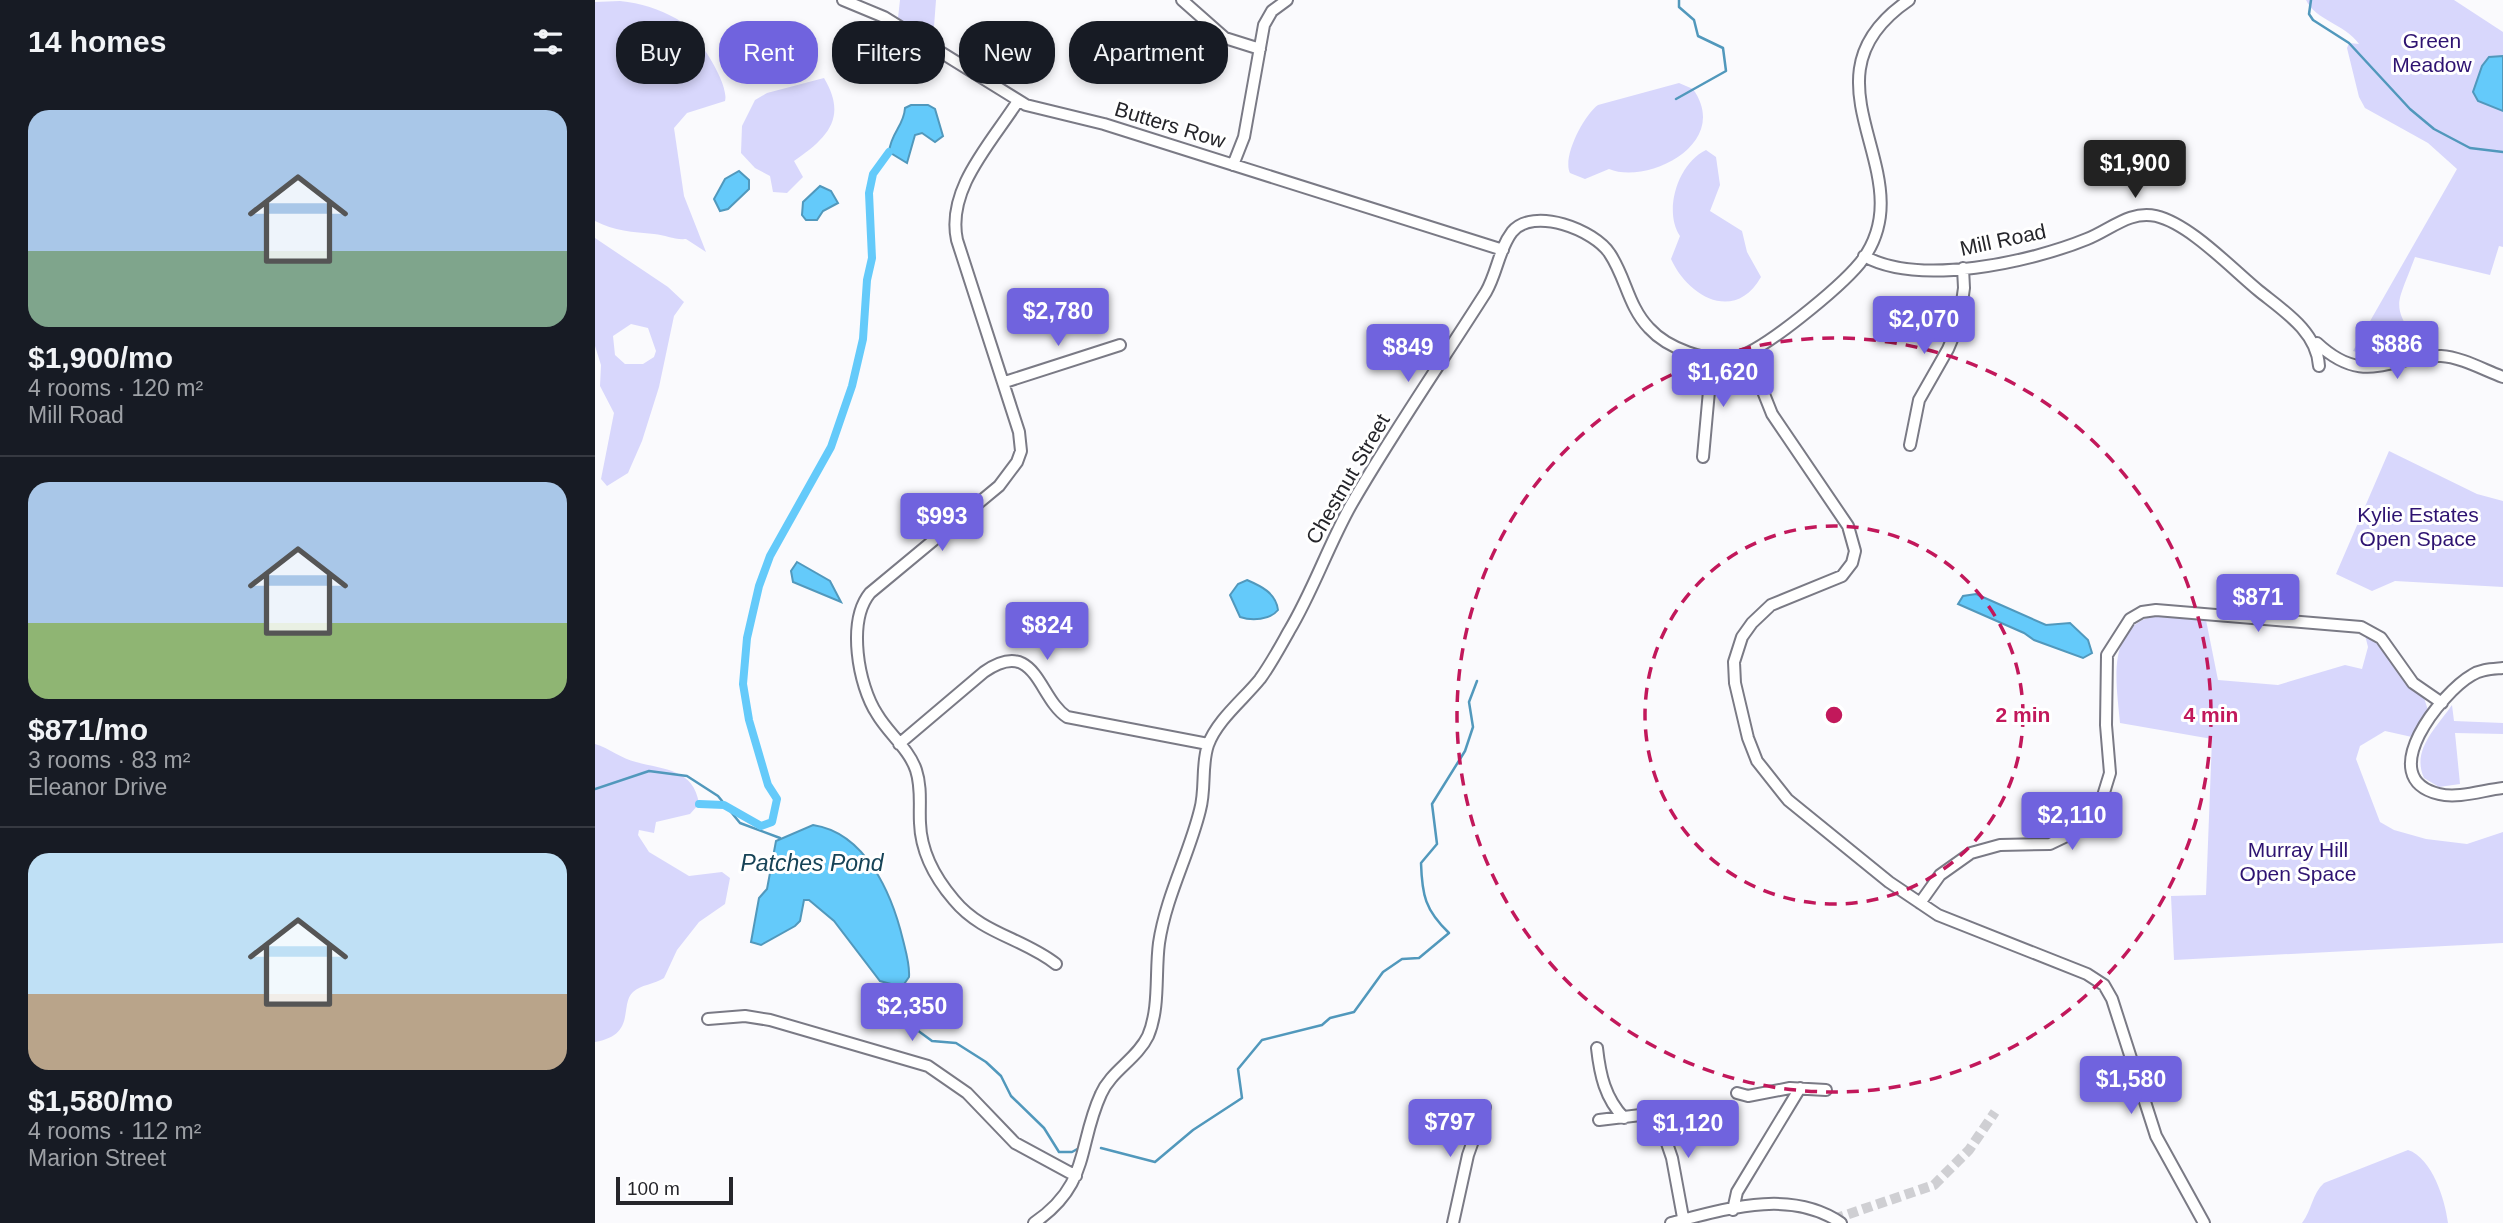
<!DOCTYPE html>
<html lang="en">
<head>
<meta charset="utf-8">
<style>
  body { margin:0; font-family:Arial,sans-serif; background:#20242c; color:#f1f3f6; height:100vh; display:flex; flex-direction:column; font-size:26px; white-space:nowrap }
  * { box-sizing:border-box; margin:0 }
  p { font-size:23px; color:#9ea1a6 }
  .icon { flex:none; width:38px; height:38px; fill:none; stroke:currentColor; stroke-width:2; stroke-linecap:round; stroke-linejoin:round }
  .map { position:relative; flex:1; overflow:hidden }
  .panel { display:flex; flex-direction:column; background:#171b24; width:595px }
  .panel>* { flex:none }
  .hud { position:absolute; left:21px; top:21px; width:665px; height:63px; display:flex; gap:14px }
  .scale { position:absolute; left:21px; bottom:18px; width:117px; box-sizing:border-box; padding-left:7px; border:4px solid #25252a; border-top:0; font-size:19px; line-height:24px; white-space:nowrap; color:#25252a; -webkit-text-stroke:5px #fff; paint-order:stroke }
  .price { position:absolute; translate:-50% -60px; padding:0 16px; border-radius:7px; background:#7063de; color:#fff; font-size:23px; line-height:46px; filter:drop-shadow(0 2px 4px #0008) }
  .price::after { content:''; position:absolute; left:50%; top:42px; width:21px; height:16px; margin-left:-10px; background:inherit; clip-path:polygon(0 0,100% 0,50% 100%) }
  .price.current { background:#222; color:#fff }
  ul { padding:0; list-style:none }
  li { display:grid; align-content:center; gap:14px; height:371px; padding:0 28px }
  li+li { border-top:2px solid #363941 }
  li span { display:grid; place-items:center; height:217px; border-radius:21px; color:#555 }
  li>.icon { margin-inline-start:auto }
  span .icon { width:126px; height:126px; fill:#fffc; stroke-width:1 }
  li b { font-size:30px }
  h2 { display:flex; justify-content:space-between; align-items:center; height:84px; padding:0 28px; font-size:30px }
  .tag { padding:0 24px; border-radius:28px; background:#171b24; box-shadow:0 4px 10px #0003; font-size:24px; line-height:63px }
  .tag.current { background:#7063de; color:#fff }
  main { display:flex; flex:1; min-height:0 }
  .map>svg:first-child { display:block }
</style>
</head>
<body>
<main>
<section class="panel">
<h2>14 homes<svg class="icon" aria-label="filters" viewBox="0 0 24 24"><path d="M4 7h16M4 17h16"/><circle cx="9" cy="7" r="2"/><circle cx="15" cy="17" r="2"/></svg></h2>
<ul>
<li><span style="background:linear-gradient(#a9c7e8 65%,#7fa58c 0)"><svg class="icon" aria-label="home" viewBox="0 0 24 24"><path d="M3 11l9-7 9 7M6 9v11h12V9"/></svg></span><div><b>$1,900/mo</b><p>4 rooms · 120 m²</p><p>Mill Road</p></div></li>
<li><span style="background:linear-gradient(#a9c7e8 65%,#8fb573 0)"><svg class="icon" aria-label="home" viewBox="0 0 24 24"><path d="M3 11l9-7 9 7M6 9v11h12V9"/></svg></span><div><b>$871/mo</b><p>3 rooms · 83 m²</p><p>Eleanor Drive</p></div></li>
<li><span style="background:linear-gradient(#bfe0f5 65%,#b9a48a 0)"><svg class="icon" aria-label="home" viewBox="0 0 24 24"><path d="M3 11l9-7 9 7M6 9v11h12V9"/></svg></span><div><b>$1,580/mo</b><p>4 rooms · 112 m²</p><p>Marion Street</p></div></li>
</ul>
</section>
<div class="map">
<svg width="1908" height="1223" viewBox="0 0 1908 1223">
  <rect width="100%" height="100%" fill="#fafafd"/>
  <path fill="#d8d7fc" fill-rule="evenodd" d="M305,0H341L338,40L303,18Z
    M1711,0H1859L1908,32V247L1904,246L1895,275L1820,257C1801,309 1795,302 1826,349L1785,359L1758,351L1862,169L1833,143L1770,108L1764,97L1752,48L1754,43L1764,44C1749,23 1721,21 1711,0Z
    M25,1C46,3 64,9 82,19C99,29 135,83 130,101L92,113L79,128L89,196L111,252L91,239C79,240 71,235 59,234C38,232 19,231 0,221V2Z
    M229,78C253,118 232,138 199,161L208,177L192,193L178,192L175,176L160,168L146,153L147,126L160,100L172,93Z
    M1084,83L1098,89C1137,144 1052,185 1014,169L990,179L975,173C967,157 989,115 1003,105Z
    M1111,150L1121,157L1125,185L1115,211L1147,231L1152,252L1166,277C1140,323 1093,297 1076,259L1085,236C1068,211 1083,163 1111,150Z
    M0,238L73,287L89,302L79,316L64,387L47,441L33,473L12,486L6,479L19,413L5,386L6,365L0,346ZM36,324L53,328L61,351L59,357L48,364H30L20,355L18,336Z
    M1794,451L1882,494L1908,501V587L1800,581L1777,591L1741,574Z
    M1558,616L1611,620L1623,680L1683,685L1750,665L1767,669L1773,647L1770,635L1787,644L1829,698L1834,713L1817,737L1790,731L1765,746L1761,759L1785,822L1799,830L1831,839L1872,844L1908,832V943L1579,960L1576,896L1611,895L1617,739L1525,723C1522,686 1510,629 1558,616Z
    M1857,705L1859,721L1908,723V734L1860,733L1865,784L1844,787L1829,778C1816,750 1842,727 1857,705Z
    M0,744C14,748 27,759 41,762C70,770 99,769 104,804L95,814L61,822L59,833L44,830L43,835L54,852L94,876L127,872L135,878L130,904L104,922L82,950L69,978C60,984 45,985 38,992C24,1005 42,1035 0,1042Z
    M1813,1150C1837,1158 1850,1199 1853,1223H1707C1717,1210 1717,1194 1729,1183Z"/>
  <path fill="#64cafa" stroke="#5198bc" stroke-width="2" d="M1908,56V111L1883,101L1878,92L1887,66L1894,57Z
    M316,105H333L340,109L348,136L340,142L327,133L320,135L312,163L294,152C296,132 309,126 310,108Z
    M144,171L154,180V189L133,209L125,211L119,199L130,179Z
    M225,186L236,191L243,203L228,211L222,220H211L207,215L208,202Z
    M202,562L235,581L246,602L198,582L196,571Z
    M652,580C666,586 681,593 683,610C675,620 657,621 645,617L635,595L643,584Z
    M1381,594L1451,625L1475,623L1493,640L1497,653L1488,658L1439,640L1429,633L1363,604L1368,596Z
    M218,825C271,833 297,894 308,940C311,952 315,965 314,977L307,987L285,981L239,921L214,900H209L205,921L200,926L166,945L156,942L164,898L172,889L181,841Z"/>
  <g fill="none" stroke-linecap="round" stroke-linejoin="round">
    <path stroke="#5198bc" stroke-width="2.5" d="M1716,0L1714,14L1718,20L1754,43L1815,109L1839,129L1875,148L1908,152
      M1081,99L1131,71L1128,48L1103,36L1099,20L1084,7V0
      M0,789L54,771L92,776L123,796L145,823L185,838
      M307,986L310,1012L318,1027L337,1041L361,1043L391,1062L406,1076L416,1096L449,1128L464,1152H477L486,1147
      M506,1148L560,1162L598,1130L647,1098L643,1069L667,1040L727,1025L735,1018L759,1012L788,972L807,959L824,958L854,933C830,910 827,895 826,863L842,844L837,804L870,751L878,727L874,702L882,681"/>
    <path stroke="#64cafa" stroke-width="8" d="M104,804L129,805L166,826L177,822L182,799L173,785L154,720L148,684L152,638L164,586L175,556L236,447L257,386L268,339L272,280L277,258L274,193L278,174L294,152"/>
    <path stroke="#cfcfd3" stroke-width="10" stroke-dasharray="10 5" stroke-linecap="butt" d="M1239,1219L1339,1185L1374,1150L1400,1112"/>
    <g stroke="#7a7a85" stroke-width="14">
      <path id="minor" d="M248,0L289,17L431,105L509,124L908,250
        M587,0L630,38L665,49
        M423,101C397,142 351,189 362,240L424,432L426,451L422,462L404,486L275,593C252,621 263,685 282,714C293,733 314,749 321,770C327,788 324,806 325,823C326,852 341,879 359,900C387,934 428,938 461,964
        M638,165L649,137L669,25L677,11L692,0
        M1269,256C1324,287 1436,262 1492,239C1515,230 1535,210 1561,216C1595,224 1636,268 1664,291C1689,311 1722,332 1724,366
        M1722,343C1770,388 1795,355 1846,356C1866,357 1889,370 1908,377
        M1153,354L1177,414L1253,526L1260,551L1257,563L1247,576L1176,605L1157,623L1147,637L1139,662L1140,683L1153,738L1162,761L1193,800L1294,882L1343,915L1492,974L1509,985L1517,999L1561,1136L1609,1223
        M410,382L525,345
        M1315,445L1324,400L1353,349L1364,323L1369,288L1368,268
        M1108,457L1117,358
        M1908,668C1897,669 1886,669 1877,675C1847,692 1777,778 1844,794C1863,799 1889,790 1908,788
        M304,744L389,672C441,636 443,698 472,717L613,744
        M1325,903L1345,875L1376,853L1405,845L1455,844L1478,833L1497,814L1507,799L1515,773L1511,725L1512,655L1535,619L1547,612L1561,610L1766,627L1786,638L1818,683L1847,703
        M113,1019L150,1016L175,1020L333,1066L372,1093L420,1143L481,1176
        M1002,1048C1005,1075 1010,1098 1029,1118
        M1142,1093L1153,1096L1195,1088L1231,1090
        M1062,1114L1077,1158L1089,1223
        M1004,1120L1079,1111
        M1138,1210L1142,1192L1205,1088
        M439,1223C496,1184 482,1146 506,1094C516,1071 542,1059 553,1036C565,1008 560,973 564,943C571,896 594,855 605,810C611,789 606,765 613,745C622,720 649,699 665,679C676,664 685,647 694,631C718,591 733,546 756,505C798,432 846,363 891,292C902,273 904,249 917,232C938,206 1000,230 1015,254C1031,278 1033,306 1054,328C1072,348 1112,363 1139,358C1167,353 1246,286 1265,263C1335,174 1195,81 1314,0
        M858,1223L873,1155L890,1107
        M1076,1223C1130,1209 1196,1188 1246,1223"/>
    </g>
    <use href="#minor" stroke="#fff" stroke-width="10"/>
  </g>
  <g fill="none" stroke="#c2185b" stroke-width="3.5" stroke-dasharray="12 9">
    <circle cx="1239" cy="715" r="189"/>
    <circle cx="1239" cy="715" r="377"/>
  </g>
  <g text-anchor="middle" stroke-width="6" stroke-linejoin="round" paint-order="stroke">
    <g font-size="21" fill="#2e1371" stroke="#fff">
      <text x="1837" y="48">Green<tspan x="1837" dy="24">Meadow</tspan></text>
      <text x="1823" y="522">Kylie Estates<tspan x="1823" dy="24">Open Space</tspan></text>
      <text x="1703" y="857">Murray Hill<tspan x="1703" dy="24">Open Space</tspan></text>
    </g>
    <g font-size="21" fill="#25252a" stroke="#fff">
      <text transform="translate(575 125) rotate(17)" y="7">Butters Row</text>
      <text transform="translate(1408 240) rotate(-12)" y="7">Mill Road</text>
      <text transform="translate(753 479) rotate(-60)" y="7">Chestnut Street</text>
    </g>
    <g font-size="23" font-style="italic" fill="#164357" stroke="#fff">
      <text x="217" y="871">Patches Pond</text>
    </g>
  </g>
  <circle cx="1239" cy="715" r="10" fill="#c2185b" stroke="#fff" stroke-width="3.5"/>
  <g font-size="21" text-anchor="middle" font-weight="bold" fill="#c2185b" stroke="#fff" stroke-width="6" stroke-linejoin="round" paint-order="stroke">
    <text x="1428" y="722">2 min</text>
    <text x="1616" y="722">4 min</text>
  </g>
</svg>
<div class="scale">100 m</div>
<b class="price current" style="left:1540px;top:200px">$1,900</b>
<b class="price" style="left:463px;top:348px">$2,780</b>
<b class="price" style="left:1329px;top:356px">$2,070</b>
<b class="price" style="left:1802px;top:381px">$886</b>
<b class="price" style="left:813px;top:384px">$849</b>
<b class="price" style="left:1128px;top:409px">$1,620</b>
<b class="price" style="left:347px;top:553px">$993</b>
<b class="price" style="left:1663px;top:634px">$871</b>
<b class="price" style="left:452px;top:662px">$824</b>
<b class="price" style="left:1477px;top:852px">$2,110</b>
<b class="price" style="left:317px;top:1043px">$2,350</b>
<b class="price" style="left:1536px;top:1116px">$1,580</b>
<b class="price" style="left:855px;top:1159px">$797</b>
<b class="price" style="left:1093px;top:1160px">$1,120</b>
<div class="hud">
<a class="tag">Buy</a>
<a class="tag current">Rent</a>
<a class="tag">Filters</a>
<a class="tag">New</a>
<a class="tag">Apartment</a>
</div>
</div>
</main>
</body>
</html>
